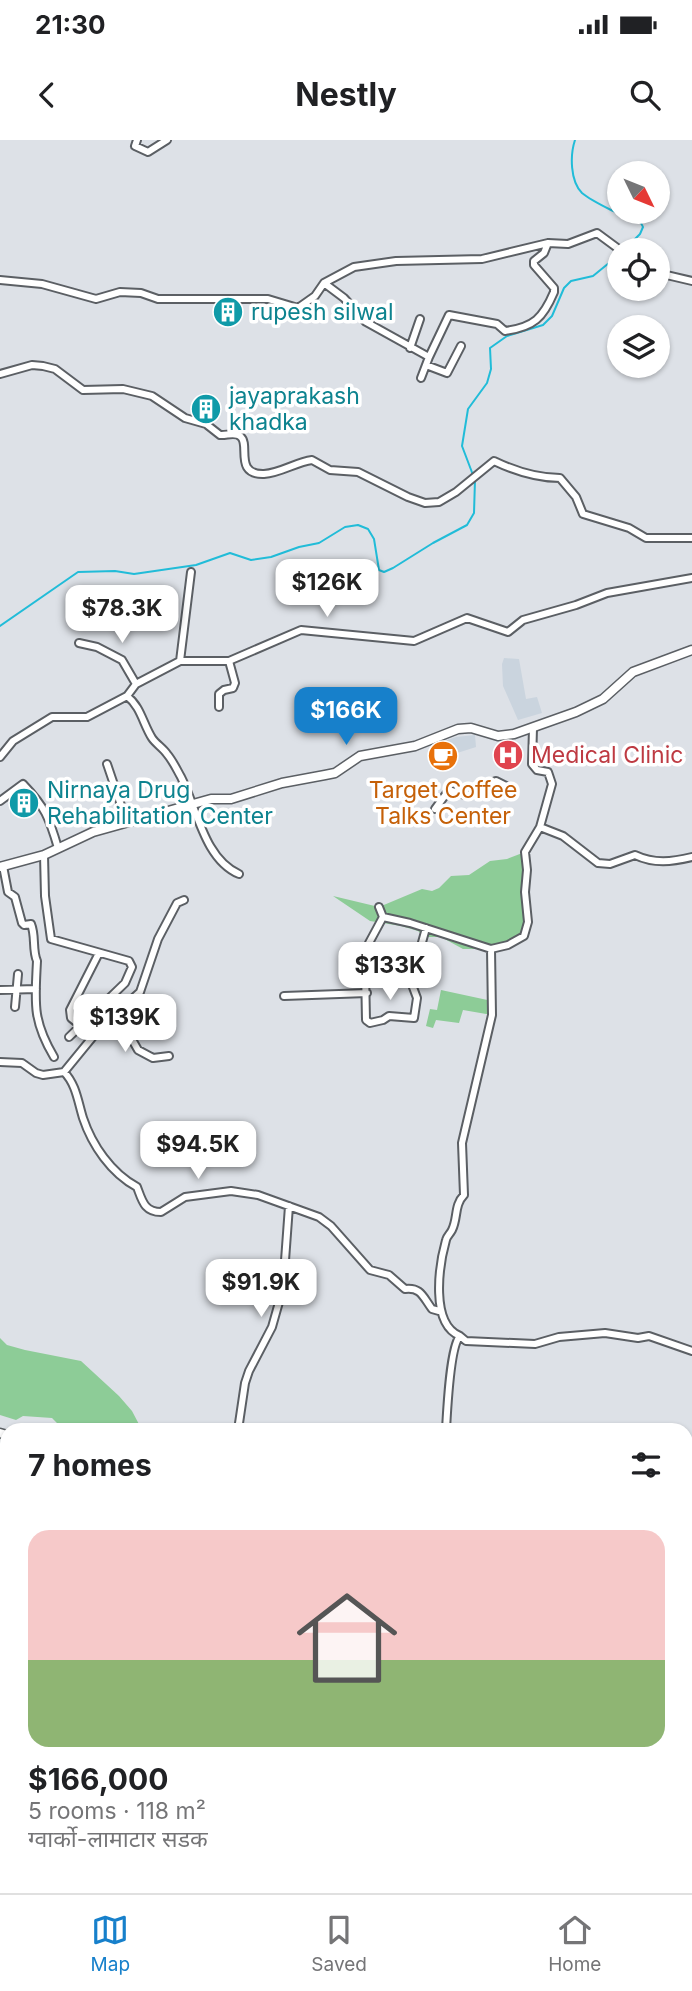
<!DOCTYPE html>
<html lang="en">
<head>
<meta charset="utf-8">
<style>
  body { margin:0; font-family:Inter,"Noto Sans Devanagari",sans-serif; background:#f6f6f6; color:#202124; height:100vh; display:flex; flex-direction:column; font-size:26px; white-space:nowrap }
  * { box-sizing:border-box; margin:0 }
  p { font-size:23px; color:#757577 }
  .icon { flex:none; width:38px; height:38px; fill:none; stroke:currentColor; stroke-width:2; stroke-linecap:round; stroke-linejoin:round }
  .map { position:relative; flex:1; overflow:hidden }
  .sheet { position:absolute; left:0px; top:1283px; width:693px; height:471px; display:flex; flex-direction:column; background:#fff; border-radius:21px 21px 0 0; box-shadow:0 2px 5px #0004 }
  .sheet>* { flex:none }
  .needle { width:46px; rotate:133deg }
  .tools { position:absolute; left:607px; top:21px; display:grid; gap:14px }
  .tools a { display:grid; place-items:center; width:63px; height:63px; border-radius:50%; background:#fff; box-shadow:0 2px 5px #0004; font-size:35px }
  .price { position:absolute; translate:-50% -60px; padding:0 16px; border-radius:14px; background:#fff; color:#222; font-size:23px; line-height:46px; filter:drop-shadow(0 2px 4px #0008) }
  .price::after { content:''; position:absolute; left:50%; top:42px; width:21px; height:16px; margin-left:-10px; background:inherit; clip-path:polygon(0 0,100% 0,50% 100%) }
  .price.current { background:#1780cb; color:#fff }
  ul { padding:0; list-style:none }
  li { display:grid; align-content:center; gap:14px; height:371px; padding:0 28px }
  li+li { border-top:2px solid #e0e0e0 }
  li span { display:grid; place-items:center; height:217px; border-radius:21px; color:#555 }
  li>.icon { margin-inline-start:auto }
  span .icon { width:126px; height:126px; fill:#fffc; stroke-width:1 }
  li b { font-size:30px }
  h2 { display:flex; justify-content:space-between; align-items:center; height:84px; padding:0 28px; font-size:30px }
  .status { display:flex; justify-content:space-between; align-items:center; height:49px; padding:0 35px; background:#fff; direction:ltr }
  .status svg { height:19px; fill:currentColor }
  header { display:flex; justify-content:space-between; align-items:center; height:91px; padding:0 28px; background:#fff; font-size:32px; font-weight:700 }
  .dock { display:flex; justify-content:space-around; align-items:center; height:98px; border-top:2px solid #e0e0e0; background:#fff; font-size:19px; color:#757577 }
  .dock a { display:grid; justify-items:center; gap:4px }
  .dock .current { color:#1780cb }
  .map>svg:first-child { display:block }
</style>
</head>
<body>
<div class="status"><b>21:30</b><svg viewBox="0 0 49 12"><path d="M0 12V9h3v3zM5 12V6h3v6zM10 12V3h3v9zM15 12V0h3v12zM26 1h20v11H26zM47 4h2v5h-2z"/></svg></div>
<header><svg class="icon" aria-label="back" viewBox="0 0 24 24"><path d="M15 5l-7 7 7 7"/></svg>Nestly<svg class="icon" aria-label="search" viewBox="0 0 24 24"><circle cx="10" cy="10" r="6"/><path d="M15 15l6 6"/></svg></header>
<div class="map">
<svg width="692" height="1753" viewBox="0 0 692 1753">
  <rect width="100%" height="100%" fill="#dde1e7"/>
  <path fill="#cad4de" d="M504,518L519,519L526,559L537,557L542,573L518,580L503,546L502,524Z
    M475,595L476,607L454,614H441L439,603L456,597Z"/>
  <path fill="#8dcc97" d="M525,712L528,782L524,796L494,809H463L441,797H425L418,791L401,786L370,781L333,756L379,767L422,749L432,751L439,748L451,736L469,735L490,721L507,719Z
    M441,850L492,861V875L463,870L459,883L436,880L433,888L426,886L430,869L437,870Z
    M0,1198L7,1205L25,1210L81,1221L119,1256L132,1271L142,1290H64L52,1278L23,1276L16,1280L0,1275Z"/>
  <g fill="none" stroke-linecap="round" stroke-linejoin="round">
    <path stroke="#21bcd8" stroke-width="2" d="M575,0C570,15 570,41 582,53C589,59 603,66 611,70C623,76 637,72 643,87L640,94L624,110
      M473,335L462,306L468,269L487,243L491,229L490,208L507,196L543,185L552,176L564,148L571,141L593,136L620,114
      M0,486L78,432L115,431L134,434L196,425L230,413L251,420L271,417L299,407L319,403L345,387L358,385L368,389L374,399L379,430L384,432L393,428L433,403L467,385L474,373L475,340
      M686,1477H692"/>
    <g stroke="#5b5f64" stroke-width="10">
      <path id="minor" d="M137,0L135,6L148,12L167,0
        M658,133L692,141
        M0,140L42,144L96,159L120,152L141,153L158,159H268L298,168L315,156L324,143L354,127L396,121L482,119L548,103L568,104L597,93L620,110
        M324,143L344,158L366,182L429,217
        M410,208L420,179
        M426,225L447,233L461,206
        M0,234L32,225L43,226L55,229L83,250L123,249L152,256L185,278L206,284L220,295C226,296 236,291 241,297C250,305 234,335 264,334C281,333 296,322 312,320L330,330L358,332L408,357L425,363L439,362L456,352L494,321C515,331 537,338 560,338L576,357L583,374L629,388L646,398H692
        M421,238L429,217L449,175L497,184L505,191C534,187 543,178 554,152V148L534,125V121L544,113L548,103
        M79,503L97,507L122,520L136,544
        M180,521L191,432
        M127,556C141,567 143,584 152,598C156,604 163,608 167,614C173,621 177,630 181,637C197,668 204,719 239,734
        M219,567V554L224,550L233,548L235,543L229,521
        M533,588L532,624L537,630L548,632L552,644L540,687L563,696L598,723L610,724L635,715C654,724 672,722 692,717
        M0,617L13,601L52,577H87L127,556L136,544L180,521H229L301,490L414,501L467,478L508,492L523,480L576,465L607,453L692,438
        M107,624L127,683
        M0,661L23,644C45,667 49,677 58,708
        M435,669L449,650L468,656L482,646L496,641L506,646
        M44,715L45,756L51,799L129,821L132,827L125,843L69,897
        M3,726L8,752L15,757L22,783L24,785L31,784C36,796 32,810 37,821C35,862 32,880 54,917
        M379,767L383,777L410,783L491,809
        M383,777L369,803L365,829L366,880L370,883L383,880L389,876L414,878L417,858L411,842L426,788
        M0,850L36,849
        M284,856L367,853
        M106,862L117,873L138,910L153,918L169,916
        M15,867L18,834
        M81,886L71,878L70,870L99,813
        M0,922L22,923L36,933L43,935L64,932C76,944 78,962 83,978C92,1005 111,1033 137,1047C142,1060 144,1072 161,1072L185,1057L231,1051L258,1055L319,1077L331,1086L370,1130L389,1135L405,1149C421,1147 423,1157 432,1169L439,1171
        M64,932L100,888L140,852L158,799L177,763L184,760
        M460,1196L466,1201L535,1204L559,1197L605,1193L638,1198L649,1196L692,1211
        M238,1290L245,1243L249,1231L272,1187L283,1148L289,1066
        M446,1290C447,1272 450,1206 460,1196C430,1184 439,1125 446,1100C447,1096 450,1094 452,1090C458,1078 454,1065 464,1055L462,1003L492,875L491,809L508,805L524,796L528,782L525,752L527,730L525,712L540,687
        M686,1423L692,1417
        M0,1528L7,1533"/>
    </g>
    <g stroke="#5b5f64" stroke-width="10">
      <path id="tertiary" d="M341,1746L344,1753"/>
    </g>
    <g stroke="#5b5f64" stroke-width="11">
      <path id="secondary" d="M0,727L44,715L93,692L211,659H231L282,643L325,635L335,633L360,616L415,606L458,589L471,588L498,596L514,594L576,572L603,559L633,532L692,510
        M0,1293L7,1295
        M686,1542L692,1540"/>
    </g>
    <use href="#minor" stroke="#fff" stroke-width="6"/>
    <use href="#tertiary" stroke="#fff" stroke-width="7"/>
    <use href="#secondary" stroke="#fff" stroke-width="8"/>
  </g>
  <defs>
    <g id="building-disc" transform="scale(1.575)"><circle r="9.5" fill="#0f9aa8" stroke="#fff"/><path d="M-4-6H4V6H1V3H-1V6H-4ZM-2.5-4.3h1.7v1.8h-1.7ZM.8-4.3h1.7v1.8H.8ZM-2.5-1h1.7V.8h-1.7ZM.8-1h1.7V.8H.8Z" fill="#fff"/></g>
    <g id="hospital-disc" transform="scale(1.575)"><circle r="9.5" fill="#e0444e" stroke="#fff"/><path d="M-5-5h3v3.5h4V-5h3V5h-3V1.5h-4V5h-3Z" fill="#fff"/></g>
    <g id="cafe-disc" transform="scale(1.575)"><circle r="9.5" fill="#e8710a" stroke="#fff"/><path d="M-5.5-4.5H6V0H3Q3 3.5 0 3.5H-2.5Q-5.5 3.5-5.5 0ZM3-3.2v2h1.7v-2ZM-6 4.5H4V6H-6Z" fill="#fff"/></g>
  </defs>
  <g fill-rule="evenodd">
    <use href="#building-disc" x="228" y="172"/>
    <use href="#building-disc" x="206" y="269"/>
    <use href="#hospital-disc" x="508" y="615"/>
    <use href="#cafe-disc" x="443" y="616"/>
    <use href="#building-disc" x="24" y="663"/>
  </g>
  <g text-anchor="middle" stroke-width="7" stroke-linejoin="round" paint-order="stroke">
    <g font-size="23" fill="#0d838f" stroke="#fff" text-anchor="start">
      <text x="251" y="180">rupesh silwal</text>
      <text x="229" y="264">jayaprakash<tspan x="229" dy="26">khadka</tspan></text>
      <text x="47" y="658">Nirnaya Drug<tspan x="47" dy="26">Rehabilitation Center</tspan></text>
    </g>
    <g font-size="23" fill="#be3a42" stroke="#fff" text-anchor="start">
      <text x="531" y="623">Medical Clinic</text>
    </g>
    <g font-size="23" fill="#c56008" stroke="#fff">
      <text x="443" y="658">Target Coffee<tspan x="443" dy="26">Talks Center</tspan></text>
    </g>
  </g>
</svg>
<div class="tools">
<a><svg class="needle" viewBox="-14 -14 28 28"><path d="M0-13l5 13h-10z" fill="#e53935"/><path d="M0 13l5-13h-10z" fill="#757577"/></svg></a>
<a><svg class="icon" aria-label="locate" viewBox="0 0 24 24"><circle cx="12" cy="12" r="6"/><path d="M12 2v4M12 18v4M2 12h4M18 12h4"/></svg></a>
<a><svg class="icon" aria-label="layers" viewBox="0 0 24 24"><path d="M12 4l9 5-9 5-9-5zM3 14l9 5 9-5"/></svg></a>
</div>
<b class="price" style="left:327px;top:479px">$126K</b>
<b class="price" style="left:122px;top:505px">$78.3K</b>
<b class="price current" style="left:346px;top:607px">$166K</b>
<b class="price" style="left:390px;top:862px">$133K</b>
<b class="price" style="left:125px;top:914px">$139K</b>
<b class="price" style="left:198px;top:1041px">$94.5K</b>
<b class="price" style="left:261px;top:1179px">$91.9K</b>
<section class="sheet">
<h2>7 homes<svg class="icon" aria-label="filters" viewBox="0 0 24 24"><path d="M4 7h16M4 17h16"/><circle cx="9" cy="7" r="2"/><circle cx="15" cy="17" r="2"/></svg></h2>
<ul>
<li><span style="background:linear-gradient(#f6c9c9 60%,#8fb573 0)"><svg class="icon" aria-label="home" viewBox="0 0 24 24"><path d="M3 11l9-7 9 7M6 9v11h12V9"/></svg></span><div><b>$166,000</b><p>5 rooms · 118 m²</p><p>ग्वार्को-लामाटार सडक</p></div></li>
</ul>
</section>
</div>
<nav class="dock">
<a class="current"><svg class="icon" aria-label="map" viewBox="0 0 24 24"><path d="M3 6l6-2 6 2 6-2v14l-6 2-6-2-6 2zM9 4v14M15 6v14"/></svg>Map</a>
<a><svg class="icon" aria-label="saved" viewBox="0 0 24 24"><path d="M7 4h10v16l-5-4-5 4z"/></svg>Saved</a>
<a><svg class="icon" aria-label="home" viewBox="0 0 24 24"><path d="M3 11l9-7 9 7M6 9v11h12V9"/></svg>Home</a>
</nav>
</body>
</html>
